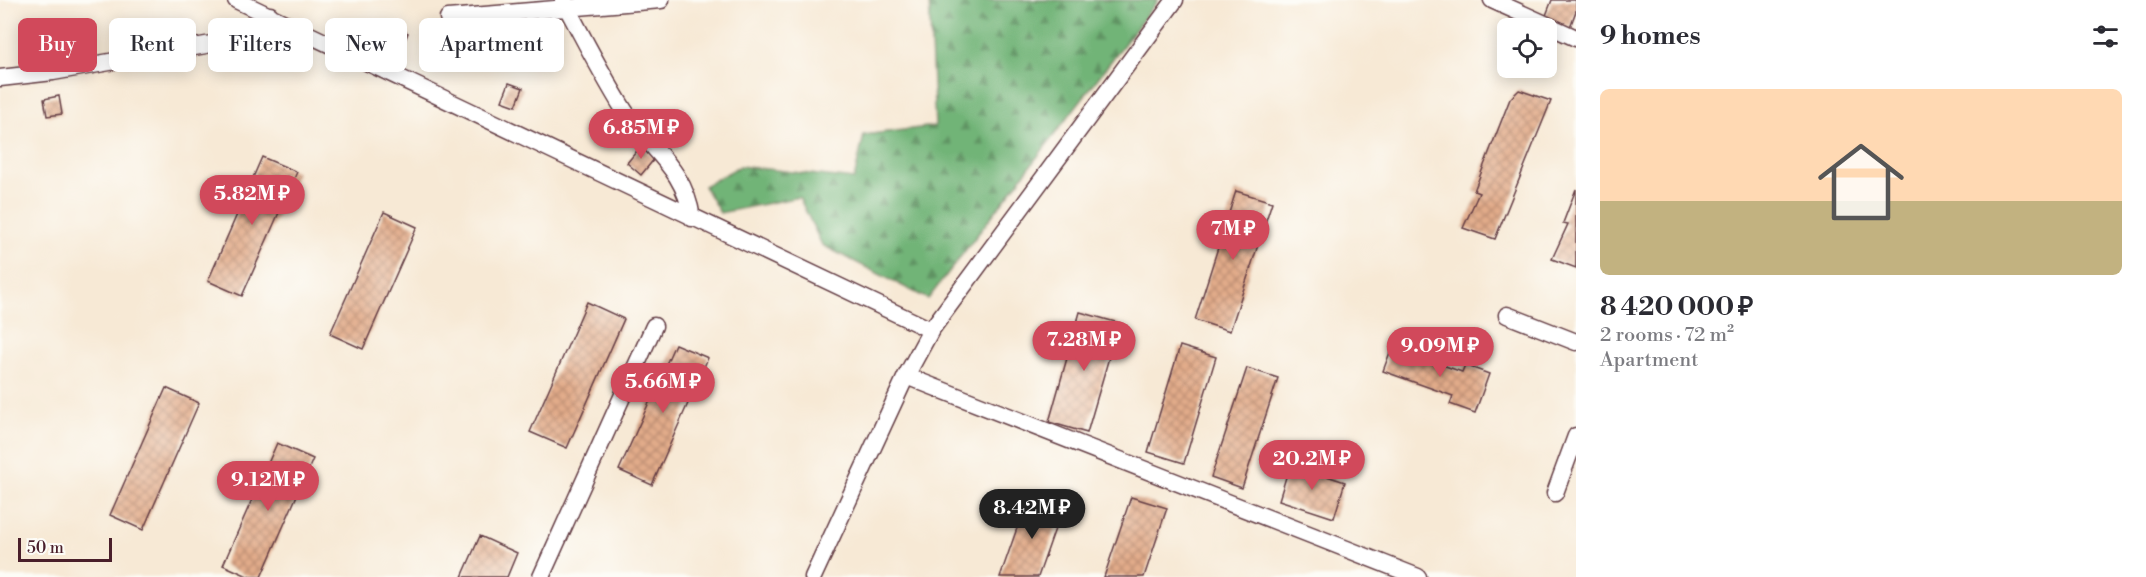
<!DOCTYPE html>
<html lang="en">
<head>
<meta charset="utf-8">
<style>
  body { margin:0; font-family:"Libre Bodoni",serif; background:#f2f2f3; color:#2b2b33; height:100vh; display:flex; flex-direction:column; font-size:22px; white-space:nowrap }
  * { box-sizing:border-box; margin:0 }
  p { font-size:20px; color:#7c7c81 }
  .icon { flex:none; width:33px; height:33px; fill:none; stroke:currentColor; stroke-width:2; stroke-linecap:round; stroke-linejoin:round }
  .map { position:relative; flex:1; overflow:hidden }
  .drawer { display:flex; flex-direction:column; background:#fff; width:570px }
  .drawer>* { flex:none }
  .banner { position:absolute; left:18px; top:18px; width:570px; height:54px; display:flex; gap:12px }
  .buttons { position:absolute; left:1497px; top:18px; display:grid; gap:12px }
  .buttons a { display:grid; place-items:center; width:60px; height:60px; border-radius:9px; background:#fff; box-shadow:0 3px 15px #0003; font-size:30px }
  .scale { position:absolute; left:18px; bottom:15px; width:94px; box-sizing:border-box; padding-left:6px; border:3px solid #4a1f2b; border-top:0; font-size:16px; line-height:21px; white-space:nowrap; color:#4a1f2b; -webkit-text-stroke:4px #fdfcf7; paint-order:stroke }
  .price { position:absolute; translate:-50% -51px; padding:0 14px; border-radius:21px; background:#d1495b; color:#fff; font-size:20px; line-height:39px; filter:drop-shadow(0 2px 3px #0008) }
  .price::after { content:''; position:absolute; left:50%; top:36px; width:18px; height:14px; margin-left:-9px; background:inherit; clip-path:polygon(0 0,100% 0,50% 100%) }
  .price.active { background:#222; color:#fff }
  ul { padding:0; list-style:none }
  li { display:grid; align-content:center; gap:12px; height:318px; padding:0 24px }
  li+li { border-top:2px solid #e1e1e2 }
  li span { display:grid; place-items:center; height:186px; border-radius:9px; color:#555 }
  li>.icon { margin-inline-start:auto }
  span .icon { width:108px; height:108px; fill:#fffc; stroke-width:1 }
  li b { font-size:26px }
  h2 { display:flex; justify-content:space-between; align-items:center; height:72px; padding:0 24px; font-size:26px }
  .tag { padding:0 21px; border-radius:9px; background:#fff; box-shadow:0 3px 15px #0003; font-size:21px; line-height:54px }
  .tag.active { background:#d1495b; color:#fff }
  main { display:flex; flex:1; min-height:0 }
  .map>svg:first-child { display:block }
</style>
</head>
<body>
<main>
<div class="map">
<svg width="1576" height="577" viewBox="0 0 1576 577">
  <defs>
    <pattern id="forest-firs" width="22" height="20" patternUnits="userSpaceOnUse" patternTransform="scale(1.5)"><rect width="22" height="20" fill="#71b477"/><path d="M5 1l3.5 6h-7zM16 11l3.5 6h-7z" fill="#5f9262"/></pattern>
    <pattern id="building-cross-hatch" width="8" height="8" patternUnits="userSpaceOnUse" patternTransform="scale(1.5)"><rect width="8" height="8" fill="#e2ac8a"/><path d="M0 0l8 8M0 8l8-8" fill="none" stroke="#b98b71"/></pattern>
  </defs>
  <rect width="100%" height="100%" fill="#fdfcf7"/>
  <filter id="ink" filterUnits="userSpaceOnUse"><feTurbulence type="fractalNoise" baseFrequency=".0167" numOctaves="2"/><feDisplacementMap in="SourceGraphic" scale="12" xChannelSelector="R" yChannelSelector="G"/><feConvolveMatrix kernelMatrix="1 2 1 2 8 2 1 2 1" color-interpolation-filters="sRGB"/></filter>
  <filter id="wash" filterUnits="userSpaceOnUse"><feTurbulence type="fractalNoise" baseFrequency=".008" numOctaves="4" result="noise"/><feDisplacementMap in="SourceGraphic" scale="24" xChannelSelector="R" yChannelSelector="G"/><feGaussianBlur stdDeviation="1.35" result="paint"/><feColorMatrix in="noise" values="0 0 0 0 0 0 0 0 0 0 0 0 0 0 0 0 0 1.4 0 .05"/><feComposite in="paint" operator="in"/></filter>
  <g filter="url(#wash)">
    <rect width="100%" height="100%" fill="#f7e9d5"/>
    <path fill="url(#forest-firs)" stroke="#5e6a51" stroke-width="1.5" d="M929,0H1158L928,299L822,245L799,197L720,213L704,186L740,166L854,179L864,135L935,126Z"/>
    <g id="blocks">
      <path fill="url(#building-cross-hatch)" d="M1552,0H1576V11L1570,27L1545,18Z
        M383,23L408,33L398,57L373,47Z
        M509,83L523,88L516,106L502,101Z
        M1519,90L1551,101L1495,239L1463,228L1479,193L1474,191L1510,99Z
        M59,96L62,114L47,116L44,99Z
        M641,146L655,158L641,175L627,163Z
        M262,157L297,172L242,296L208,281Z
        M1576,189V268L1552,259L1568,224L1563,223Z
        M1236,191L1272,202L1230,331L1195,320Z
        M384,212L417,227L363,349L330,334Z
        M587,302L624,319L567,448L530,432Z
        M1080,312L1119,323L1087,433L1049,422Z
        M675,344L708,358L652,485L619,470Z
        M1180,346L1216,357L1184,463L1148,452Z
        M1392,347L1462,372L1465,365L1489,374L1475,413L1450,404L1453,396L1383,371Z
        M1247,368L1278,378L1242,488L1211,477Z
        M166,388L199,403L143,530L110,515Z
        M277,443L313,459L261,577H250L223,565Z
        M1290,464L1345,482L1334,518L1279,500Z
        M1028,497L1062,509L1038,577H1000Z
        M1131,497L1167,508L1144,577H1104Z
        M480,536L517,553L507,577H462Z"/>
    </g>
  </g>
  <g filter="url(#ink)">
    <use href="#blocks" fill-opacity="0" stroke="#643d44" stroke-width="1.5"/>
    <g fill="none" stroke-linecap="round" stroke-linejoin="round">
      <g stroke="#643d44" stroke-width="19">
        <path id="minor" d="M236,0L931,330
          M563,0C582,36 602,75 624,110C650,151 684,166 692,218
          M1492,0L1576,38
          M448,18L661,0
          M0,78L53,72L251,37L270,15
          M1507,315L1576,342
          M906,376L1418,577
          M1555,493L1576,436
          M541,577L654,326
          M813,577L906,376L931,330L1175,0"/>
      </g>
      <use href="#minor" stroke="#fff" stroke-width="16"/>
    </g>
  </g>
</svg>
<div class="buttons">
<a><svg class="icon" aria-label="locate" viewBox="0 0 24 24"><circle cx="12" cy="12" r="6"/><path d="M12 2v4M12 18v4M2 12h4M18 12h4"/></svg></a>
</div>
<div class="scale">50 m</div>
<b class="price" style="left:641px;top:160px">6.85M ₽</b>
<b class="price" style="left:252px;top:226px">5.82M ₽</b>
<b class="price" style="left:1233px;top:261px">7M ₽</b>
<b class="price" style="left:1084px;top:372px">7.28M ₽</b>
<b class="price" style="left:1440px;top:378px">9.09M ₽</b>
<b class="price" style="left:663px;top:414px">5.66M ₽</b>
<b class="price" style="left:1312px;top:491px">20.2M ₽</b>
<b class="price" style="left:268px;top:512px">9.12M ₽</b>
<b class="price active" style="left:1032px;top:540px">8.42M ₽</b>
<div class="banner">
<a class="tag active">Buy</a>
<a class="tag">Rent</a>
<a class="tag">Filters</a>
<a class="tag">New</a>
<a class="tag">Apartment</a>
</div>
</div>
<section class="drawer">
<h2>9 homes<svg class="icon" aria-label="filters" viewBox="0 0 24 24"><path d="M4 7h16M4 17h16"/><circle cx="9" cy="7" r="2"/><circle cx="15" cy="17" r="2"/></svg></h2>
<ul>
<li><span style="background:linear-gradient(#ffd9b3 60%,#c2b280 0)"><svg class="icon" aria-label="home" viewBox="0 0 24 24"><path d="M3 11l9-7 9 7M6 9v11h12V9"/></svg></span><div><b>8 420 000 ₽</b><p>2 rooms · 72 m²</p><p>Apartment</p></div></li>
</ul>
</section>
</main>
</body>
</html>
